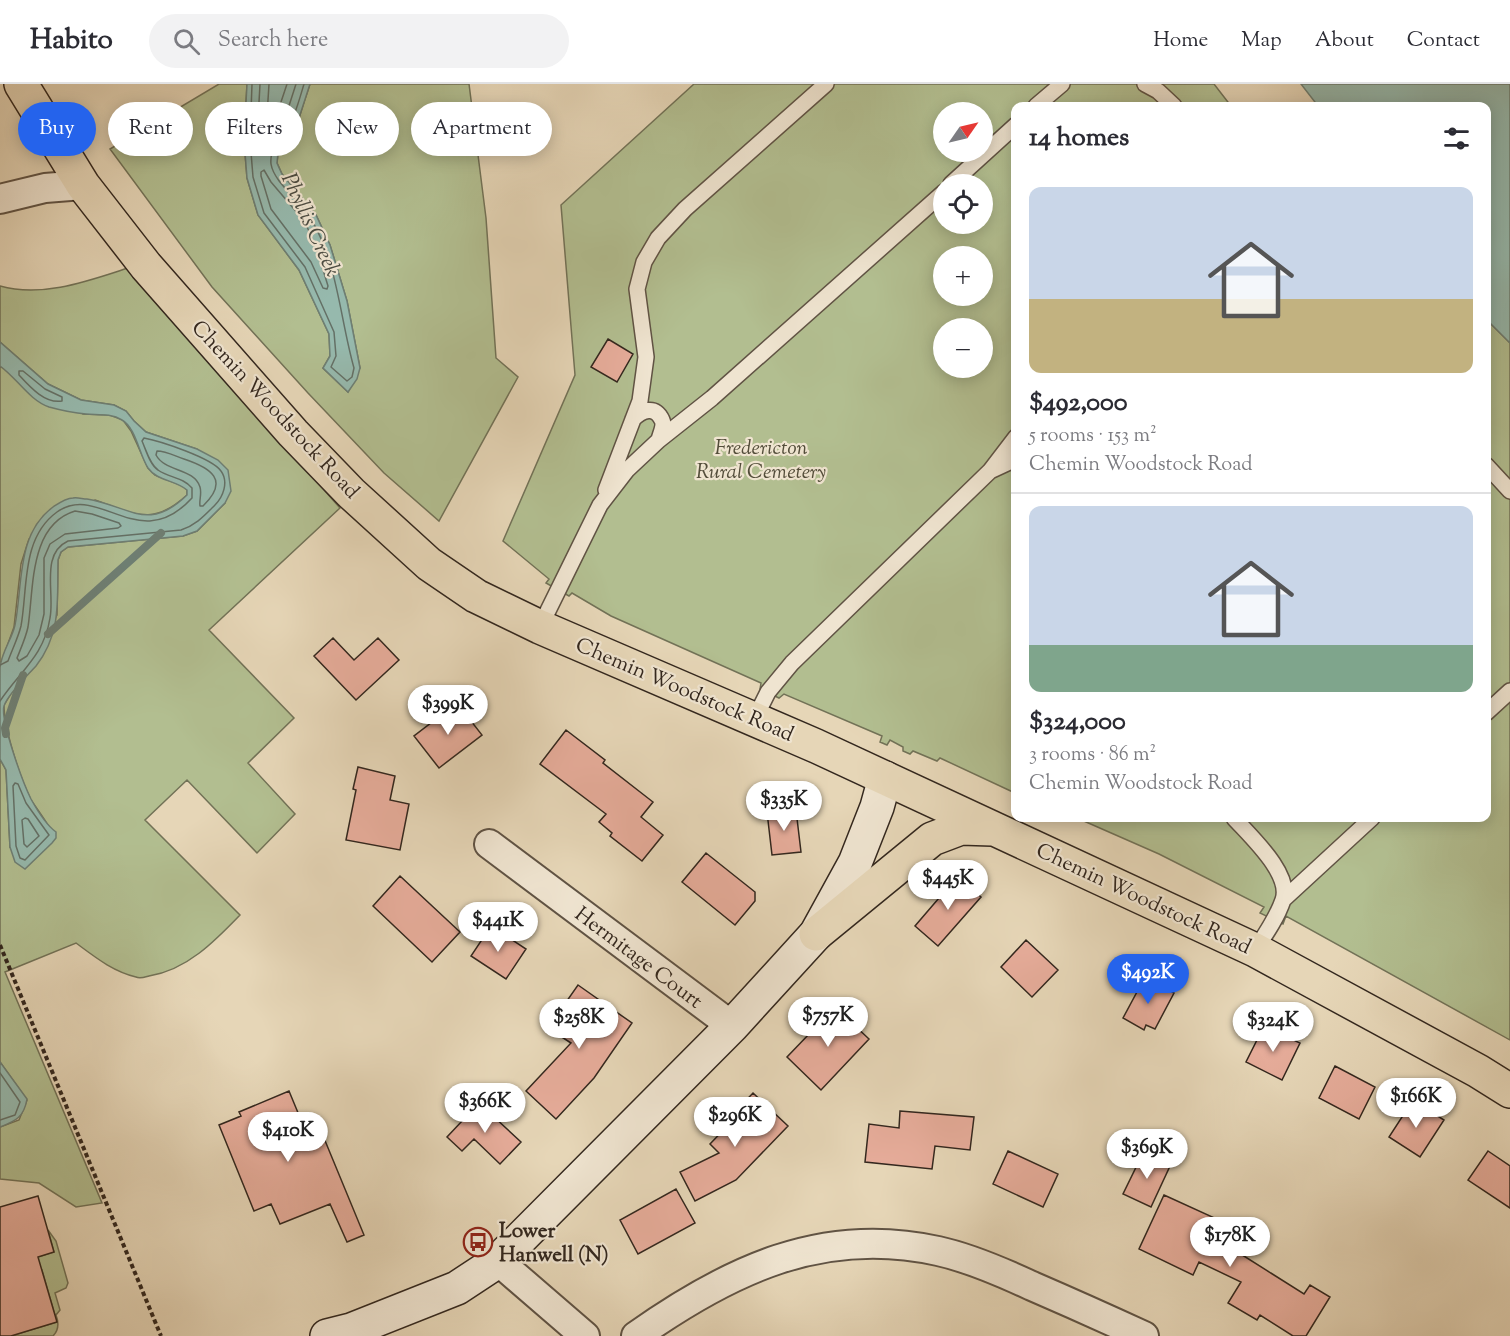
<!DOCTYPE html>
<html lang="en">
<head>
<meta charset="utf-8">
<style>
  body { margin:0; font-family:"Sorts Mill Goudy",serif; background:#f2f2f3; color:#2b2b33; height:100vh; display:flex; flex-direction:column; font-size:22px; white-space:nowrap }
  * { box-sizing:border-box; margin:0 }
  p { font-size:20px; color:#7c7c81 }
  .icon { flex:none; width:33px; height:33px; fill:none; stroke:currentColor; stroke-width:2; stroke-linecap:round; stroke-linejoin:round }
  .map { position:relative; flex:1; overflow:hidden }
  .details { position:absolute; left:1011px; top:18px; width:480px; height:720px; display:flex; flex-direction:column; background:#fff; border-radius:12px; box-shadow:0 3px 15px #0003 }
  .details>* { flex:none }
  .guide { position:absolute; left:18px; top:18px; width:570px; height:54px; display:flex; gap:12px }
  .needle { width:39px; rotate:56deg }
  .buttons { position:absolute; left:933px; top:18px; display:grid; gap:12px }
  .buttons a { display:grid; place-items:center; width:60px; height:60px; border-radius:50%; background:#fff; box-shadow:0 3px 15px #0003; font-size:30px }
  .price { position:absolute; translate:-50% -51px; padding:0 14px; border-radius:21px; background:#fff; color:#222; font-size:20px; line-height:39px; filter:drop-shadow(0 2px 3px #0008) }
  .price::after { content:''; position:absolute; left:50%; top:36px; width:18px; height:14px; margin-left:-9px; background:inherit; clip-path:polygon(0 0,100% 0,50% 100%) }
  .price.on { background:#2563eb; color:#fff }
  ul { padding:0; list-style:none }
  li { display:grid; align-content:center; gap:12px; height:318px; padding:0 18px }
  li+li { border-top:2px solid #e1e1e2 }
  li span { display:grid; place-items:center; height:186px; border-radius:12px; color:#555 }
  li>.icon { margin-inline-start:auto }
  span .icon { width:108px; height:108px; fill:#fffc; stroke-width:1 }
  li b { font-size:26px }
  h2 { display:flex; justify-content:space-between; align-items:center; height:72px; padding:0 18px; font-size:26px }
  .chip { padding:0 21px; border-radius:27px; background:#fff; box-shadow:0 3px 15px #0003; font-size:21px; line-height:54px }
  .chip.on { background:#2563eb; color:#fff }
  header { display:flex; align-items:center; gap:36px; box-sizing:border-box; height:84px; padding:0 30px; background:#fff; border-bottom:2px solid #e1e1e2 }
  header strong { font-size:28px }
  nav { display:flex; gap:33px; margin-inline-start:auto; font-size:21px }
  .search { width:420px; height:54px; background:#f2f2f3; display:flex; align-items:center; gap:15px; box-sizing:border-box; padding:0 21px; border-radius:33px; color:#7c7c81; font-size:22px }
  .map>svg:first-child { display:block }
</style>
</head>
<body>
<header>
<strong>Habito</strong>
<div class="search"><svg class="icon" aria-label="search" viewBox="0 0 24 24"><circle cx="10" cy="10" r="6"/><path d="M15 15l6 6"/></svg>Search here</div>
<nav><a>Home</a><a>Map</a><a>About</a><a>Contact</a></nav>
</header>
<div class="map">
<svg width="1510" height="1252" viewBox="0 0 1510 1252">
  <rect width="100%" height="100%" fill="#e6d6b7"/>
  <filter id="stains"><feTurbulence type="fractalNoise" baseFrequency=".00333" numOctaves="4"/><feColorMatrix values="0 0 0 0 .2 0 0 0 0 .09 0 0 0 0 .02 0 0 0 .5 -.17"/></filter>
  <radialGradient id="worn" r=".72"><stop offset=".6" stop-color="#630" stop-opacity="0"/><stop offset="1" stop-color="#630" stop-opacity=".3"/></radialGradient>
  <path fill="#b2be90" stroke="#727257" stroke-width="1.5" fill-rule="evenodd" d="M219,0H247L244,56L247,94L258,131L299,186L329,250L330,272L323,284L348,308L360,284L347,217L330,161L316,131L282,90L277,79L278,69L299,34L310,0H469L486,134L496,274L518,293L439,437L384,389L308,309L212,203L110,65Z
    M694,0H1214L1231,22H1016L1015,709L940,674L937,677L913,667L910,670L903,667V663L890,656L887,661L880,658L882,652L784,610L779,614L760,605L761,599L611,532L572,509L569,512L546,499L549,495L503,457L575,291L561,121ZM944,28H982V68H944ZM944,100H982V140H944ZM944,172H982V212H944ZM944,244H982V284H944Z
    M128,184L340,424L209,546L294,634L248,679L295,730L257,769L187,696L145,736L240,831C215,857 187,886 149,892C145,893 140,895 136,893C112,887 95,873 76,859L5,888L102,1119L76,1123L39,1099L0,1095V1043L19,1036L27,1016L0,978V675L6,686L10,763L49,743C44,734 37,725 31,716C20,694 4,645 4,621L57,531L58,476L61,468L68,463L183,452L197,447L225,419L197,365L146,348L134,337L126,327L114,321L81,316L48,300L0,258V202C42,214 88,197 128,184Z
    M1487,236L1510,259V956L1286,832L1283,840L1260,829L1264,823L1159,770L1077,734H1486Z
    M0,282L83,330L110,331L123,336L131,347L148,384L155,391L183,402L187,406V411C152,443 135,430 95,416L29,455L21,480L14,543L0,582Z
    M48,1146L56,1157L68,1199L66,1204L55,1209L60,1226L56,1231C59,1239 59,1246 53,1252H11L57,1238L42,1186L31,1175L54,1168Z"/>
  <path fill="#96b9ad" stroke="#6e7f74" stroke-width="1.5" d="M247,0H310L299,34L278,69L277,79L282,90L316,131L330,161L347,217L360,284L357,295L348,308L323,284L330,272L329,250L299,186L258,131L247,94L244,56Z
    M1301,0H1510V259L1487,236L1486,22H1318Z
    M0,258L48,300L81,316L114,321L126,327L134,337L146,348L197,365L218,376L228,386L231,407L225,419L197,447L183,452L68,463L61,468L58,476C57,515 62,549 36,582C27,592 8,610 4,622C0,636 23,699 31,715C37,726 45,740 56,748V754L52,759L25,785L15,778L10,763L6,686L0,675C0,645 0,614 0,584C1,569 12,555 15,541C23,501 16,450 53,423C59,419 66,414 73,414C77,413 83,415 87,415C130,422 148,449 187,411V406C175,396 157,397 148,384C139,370 136,344 122,336C111,329 97,331 86,330C74,329 60,326 49,323C29,316 17,294 0,282Z
    M0,978L27,1015C24,1033 16,1037 0,1043Z"/>
  <g fill="none" stroke-linecap="round" stroke-linejoin="round">
    <path stroke="#647066" stroke-width="1.5" d="M252,0L250,56L253,93L264,129L305,183L334,248L336,272L331,283L347,297L352,293L354,284C340,235 338,180 311,135C301,117 274,99 271,80C269,61 287,46 294,31C298,21 301,10 304,0
      M260,0L257,55L259,69L261,71L287,28L296,0
      M269,0L267,32L271,35L279,24L287,0
      M264,86L271,98L305,138L317,166L328,202L327,205L323,204L311,178L271,125L261,92V88Z
      M19,287H23L45,305L62,313V317C45,320 30,303 19,291Z
      M157,367C166,367 175,372 184,375C211,384 230,396 203,422H200C199,416 202,410 200,403C194,384 165,388 156,371Z
      M75,427L92,430L119,439L121,442L118,444L65,450L50,460L44,474V530L39,551L27,572L19,577L17,574C21,564 26,553 28,543C34,504 29,441 75,427Z
      M0,581L8,577C12,566 18,554 21,542C28,504 21,454 57,428C99,398 139,472 192,414V404C183,393 169,394 158,386C150,381 146,366 142,357L144,354C160,357 212,374 221,387C229,398 223,413 215,421C204,432 196,441 181,446L68,457C40,470 55,509 50,534C44,572 20,587 0,617
      M15,699L18,700L26,719L49,751L25,776L20,774L16,762L13,702Z
      M25,734L28,735L39,752L27,763L24,760L22,736Z
      M0,989L20,1018L15,1031L0,1036"/>
    <path stroke="#6e7f74" stroke-width="8" d="M48,550L161,449
      M6,650L5,644L23,591"/>
  </g>
  <path fill="#e6ac9a" stroke="#33271e" stroke-width="1.5" d="M608,255L633,270L617,298L591,283Z
    M333,554L354,576L378,554L399,576L356,616L314,572Z
    M457,619L482,651L439,684L414,652Z
    M566,646L605,676L603,679L653,718L641,733L663,751L642,777L610,752L612,749L599,738L606,730L540,680Z
    M358,683L395,692L390,716L409,720L400,766L346,756L356,706L353,705Z
    M796,726L801,768L772,771L767,728Z
    M706,769L755,808V817L735,841L682,798Z
    M400,792L460,848L432,878L373,822Z
    M957,793L981,813L938,862L915,842Z
    M491,842L526,865L506,895L471,872Z
    M1026,856L1058,886L1032,913L1001,883Z
    M1145,893L1174,909L1155,945L1146,941L1144,946L1123,934Z
    M578,901L632,939L594,994L556,1035L526,1007L571,959L548,944Z
    M835,923L869,955L821,1006L787,973Z
    M1264,942L1300,959L1282,996L1246,978Z
    M1335,982L1375,1003L1359,1035L1319,1014Z
    M289,1007L301,1036L314,1030L364,1151L347,1158L330,1120L280,1140L271,1120L254,1127L219,1041L241,1032L239,1028Z
    M753,1009L788,1042L736,1096L695,1117L680,1088L719,1069L710,1060L734,1035L731,1032Z
    M1413,1016L1444,1036L1420,1073L1389,1053Z
    M479,1019L521,1058L500,1080L474,1055L462,1067L447,1053Z
    M900,1027L974,1033L970,1066L935,1062L932,1085L865,1078L869,1040L899,1044Z
    M1008,1067L1058,1090L1043,1123L993,1100Z
    M1488,1067L1510,1082V1124L1468,1096Z
    M1143,1069L1170,1082L1151,1123L1123,1110Z
    M676,1105L695,1139L638,1170L620,1136Z
    M1164,1111L1219,1136L1210,1155L1236,1167L1304,1210L1310,1201L1330,1213L1306,1252H1293L1260,1231L1257,1236L1228,1219L1241,1198L1199,1178L1193,1191L1139,1165Z
    M38,1112L54,1168L38,1173L57,1238L11,1252H0V1123Z"/>
  <g fill="none" stroke-linecap="round" stroke-linejoin="round">
    <g stroke="#605344" stroke-width="18">
      <path id="lane" d="M1145,0L1158,7L1174,22
        M1036,22L1062,0
        M951,100L1016,41
        M633,335C642,326 655,321 662,336C665,342 660,350 659,356
        M1016,353L990,387L1016,375
        M1486,381L1510,407
        M606,406L640,317L646,273L637,205L644,178L658,154L685,125L826,0
        M540,543L600,421L627,386L659,356L712,314L944,108
        M1486,629L1510,607
        M754,636L768,608L792,579L990,387
        M1234,734C1250,752 1292,790 1283,816C1277,834 1265,851 1255,866
        M1284,815L1372,734"/>
    </g>
    <g stroke="#605344" stroke-width="32">
      <path id="street" d="M0,115L45,104L83,101
        M489,760L732,942
        M498,1177L585,1252
        M636,1252C728,1187 822,1141 938,1167C970,1174 1002,1188 1032,1202C1069,1218 1107,1235 1144,1252"/>
    </g>
    <g stroke="#33271e" stroke-width="36">
      <path id="secondary" d="M327,1252L351,1246L457,1204L498,1177L732,942L816,850L855,779L877,723L885,694"/>
    </g>
    <g stroke="#33271e" stroke-width="36">
      <path id="primary" d="M21,0L83,101L146,182L293,349L351,409L429,480L476,512L540,543L816,662L1255,866L1478,987L1510,1007
        M816,850L932,755L961,744L992,745"/>
    </g>
    <path stroke="#33271e" stroke-width="4" stroke-dasharray="4.5 3" stroke-linecap="butt" d="M0,861L161,1252"/>
    <use href="#lane" stroke="#efe4d0" stroke-width="15"/>
    <use href="#street" stroke="#efe4d0" stroke-width="28"/>
    <use href="#secondary" stroke="#efe4d0" stroke-width="33"/>
    <use href="#primary" stroke="#e6d6b7" stroke-width="33"/>
  </g>
  <defs>
    <g id="bus-ring" transform="scale(1.5)"><circle r="9.5" fill="#efe4d0" stroke="#8f2418" stroke-width="1.5"/><path d="M-5-6H5V4H4V6H2V4H-2V6H-4V4H-5ZM-3.5-4V0h7V-4ZM-3.5 1.2v1.5H-2V1.2ZM2 1.2v1.5H3.5V1.2Z" fill="#8f2418"/></g>
  </defs>
  <g fill-rule="evenodd">
    <use href="#bus-ring" x="478" y="1158"/>
  </g>
  <g text-anchor="middle" stroke-width="4.5" stroke-linejoin="round" paint-order="stroke">
    <g font-size="21" fill="#33271e" stroke="#efe4d0">
      <text transform="translate(276 325) rotate(47)" y="7">Chemin Woodstock Road</text>
      <text transform="translate(685 605) rotate(23)" y="7">Chemin Woodstock Road</text>
      <text transform="translate(1144 814) rotate(25)" y="7">Chemin Woodstock Road</text>
      <text transform="translate(639 873) rotate(37)" y="7">Hermitage Court</text>
    </g>
    <g font-size="21" font-style="italic" fill="#534d3a" stroke="#efe4d0">
      <text x="761" y="370">Fredericton<tspan x="761" dy="24">Rural Cemetery</tspan></text>
    </g>
    <g font-size="21" font-weight="bold" fill="#33271e" stroke="#efe4d0" text-anchor="start">
      <text x="499" y="1153">Lower<tspan x="499" dy="24">Hanwell (N)</tspan></text>
    </g>
    <g font-size="22" font-style="italic" fill="#4c4c42" stroke="#efe4d0">
      <text transform="translate(312 140) rotate(65)" y="8">Phyllis Creek</text>
    </g>
  </g>
  <rect width="100%" height="100%" filter="url(#stains)"/>
  <rect width="100%" height="100%" fill="url(#worn)"/>
</svg>
<div class="buttons">
<a><svg class="needle" viewBox="-14 -14 28 28"><path d="M0-13l5 13h-10z" fill="#e53935"/><path d="M0 13l5-13h-10z" fill="#7c7c81"/></svg></a>
<a><svg class="icon" aria-label="locate" viewBox="0 0 24 24"><circle cx="12" cy="12" r="6"/><path d="M12 2v4M12 18v4M2 12h4M18 12h4"/></svg></a>
<a>+</a>
<a>−</a>
</div>
<b class="price" style="left:448px;top:652px">$399K</b>
<b class="price" style="left:784px;top:748px">$335K</b>
<b class="price" style="left:948px;top:827px">$445K</b>
<b class="price" style="left:498px;top:869px">$441K</b>
<b class="price on" style="left:1148px;top:921px">$492K</b>
<b class="price" style="left:828px;top:964px">$757K</b>
<b class="price" style="left:579px;top:966px">$258K</b>
<b class="price" style="left:1273px;top:969px">$324K</b>
<b class="price" style="left:1416px;top:1045px">$166K</b>
<b class="price" style="left:485px;top:1050px">$366K</b>
<b class="price" style="left:735px;top:1064px">$296K</b>
<b class="price" style="left:288px;top:1079px">$410K</b>
<b class="price" style="left:1147px;top:1096px">$369K</b>
<b class="price" style="left:1230px;top:1184px">$178K</b>
<div class="guide">
<a class="chip on">Buy</a>
<a class="chip">Rent</a>
<a class="chip">Filters</a>
<a class="chip">New</a>
<a class="chip">Apartment</a>
</div>
<section class="details">
<h2>14 homes<svg class="icon" aria-label="filters" viewBox="0 0 24 24"><path d="M4 7h16M4 17h16"/><circle cx="9" cy="7" r="2"/><circle cx="15" cy="17" r="2"/></svg></h2>
<ul>
<li><span style="background:linear-gradient(#c9d6e8 60%,#c2b280 0)"><svg class="icon" aria-label="home" viewBox="0 0 24 24"><path d="M3 11l9-7 9 7M6 9v11h12V9"/></svg></span><div><b>$492,000</b><p>5 rooms · 153 m²</p><p>Chemin Woodstock Road</p></div></li>
<li><span style="background:linear-gradient(#c9d6e8 75%,#7fa58c 0)"><svg class="icon" aria-label="home" viewBox="0 0 24 24"><path d="M3 11l9-7 9 7M6 9v11h12V9"/></svg></span><div><b>$324,000</b><p>3 rooms · 86 m²</p><p>Chemin Woodstock Road</p></div></li>
</ul>
</section>
</div>
</body>
</html>
